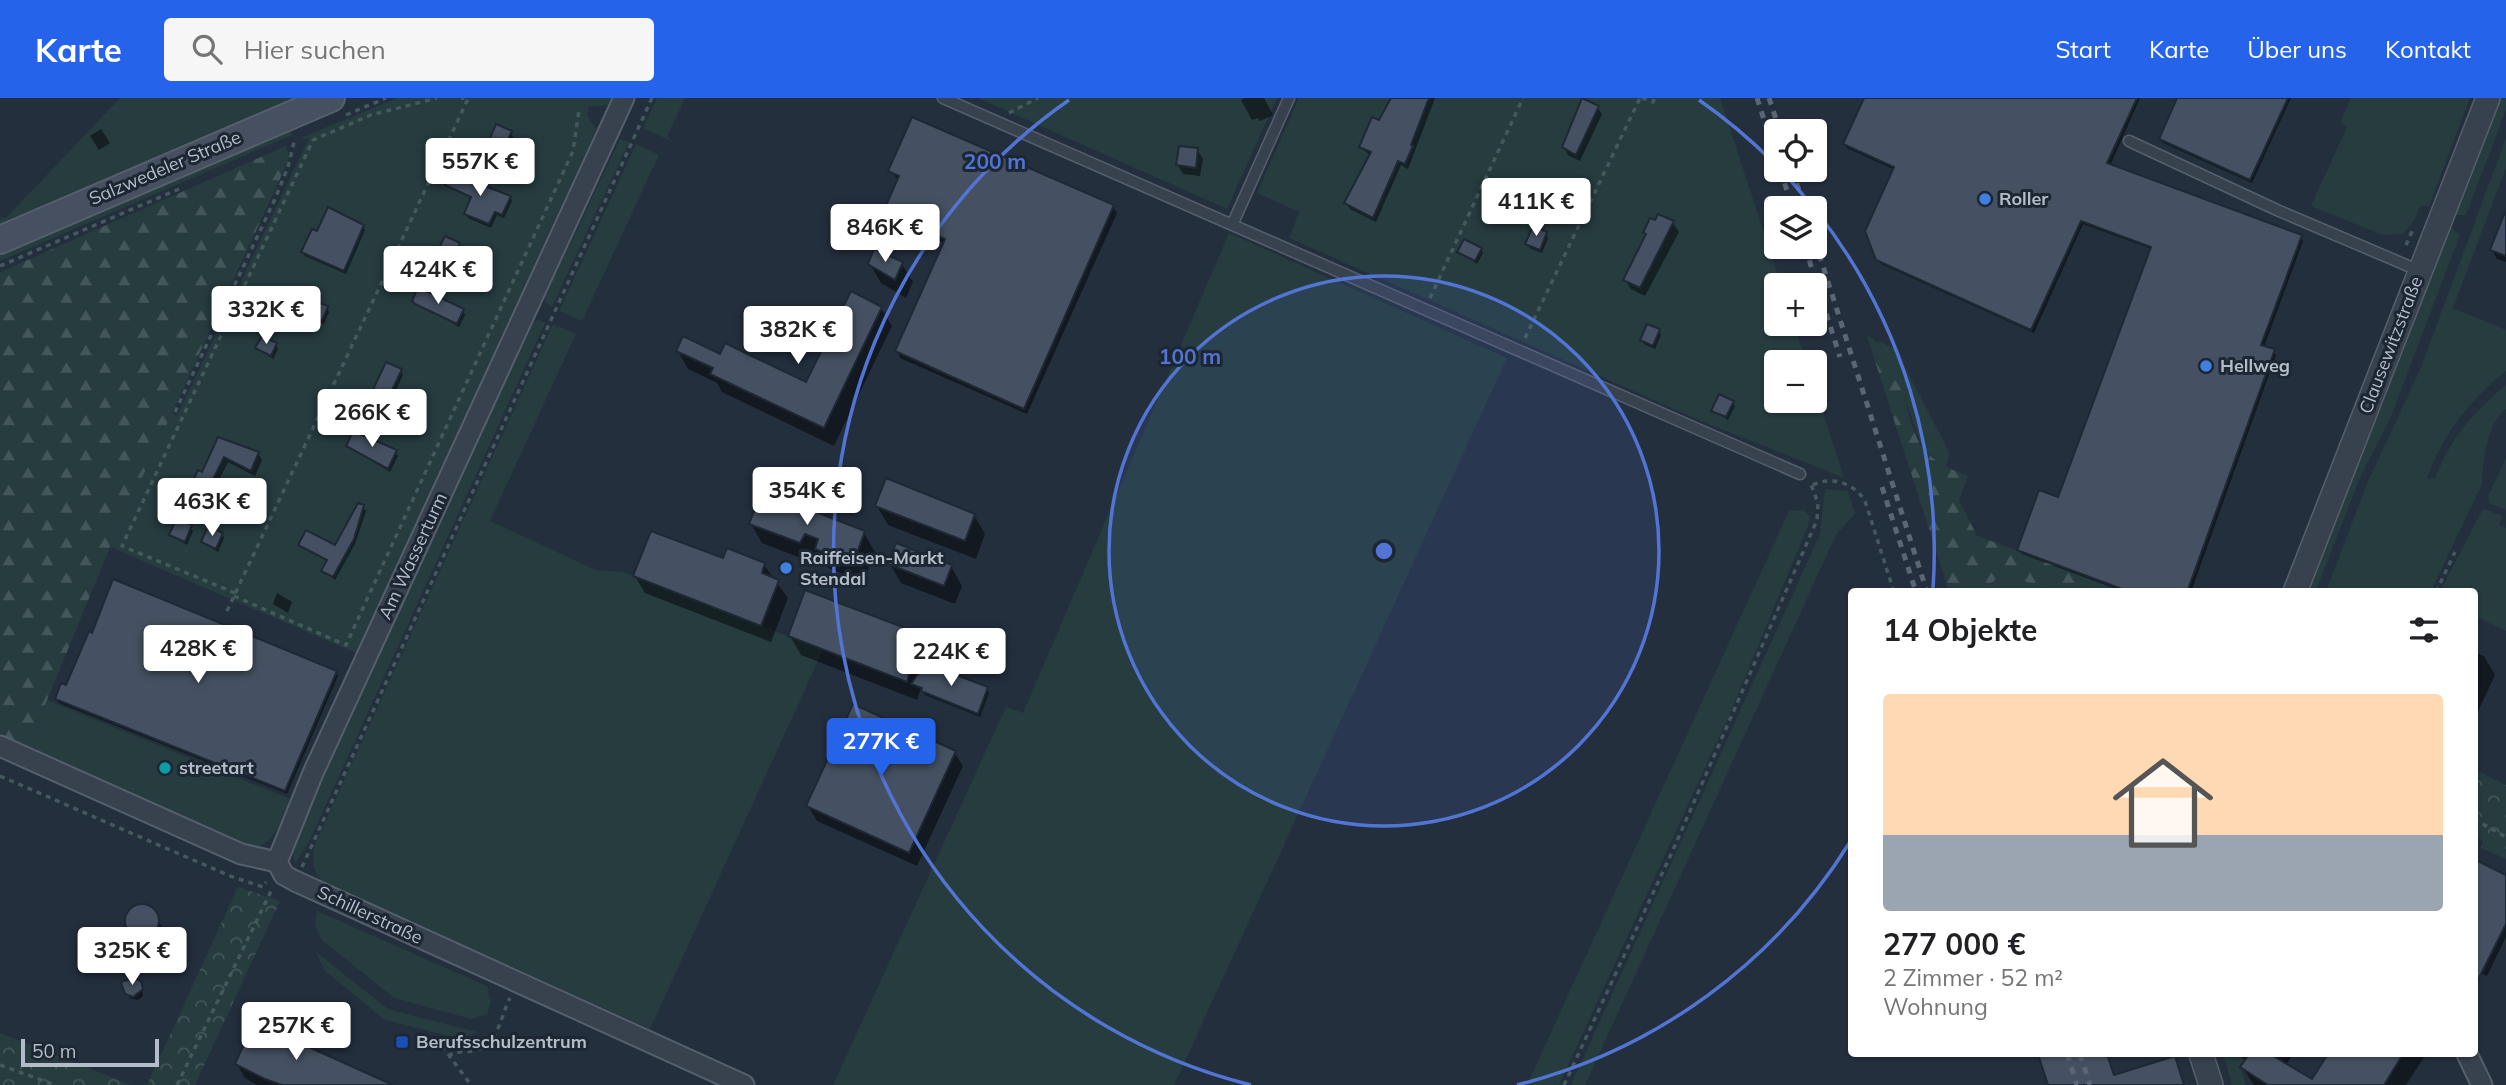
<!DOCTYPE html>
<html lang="de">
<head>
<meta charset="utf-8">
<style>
  body { margin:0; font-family:Mulish,sans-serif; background:#f6f6f6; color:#202124; height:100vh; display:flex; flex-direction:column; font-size:26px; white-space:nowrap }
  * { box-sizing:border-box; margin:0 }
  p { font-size:23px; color:#757577 }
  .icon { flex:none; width:38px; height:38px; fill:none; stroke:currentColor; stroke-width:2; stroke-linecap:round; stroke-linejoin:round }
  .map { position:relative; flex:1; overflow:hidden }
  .drawer { position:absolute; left:1848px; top:490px; width:630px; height:469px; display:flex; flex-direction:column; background:#fff; border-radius:7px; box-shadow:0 2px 5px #0004 }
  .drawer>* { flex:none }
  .controls { position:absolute; left:1764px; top:21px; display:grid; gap:14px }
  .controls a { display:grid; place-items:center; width:63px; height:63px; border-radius:7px; background:#fff; box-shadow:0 2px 5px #0004; font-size:35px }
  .scale { position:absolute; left:21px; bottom:18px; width:138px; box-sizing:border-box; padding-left:7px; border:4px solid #b4bcc9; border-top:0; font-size:19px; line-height:24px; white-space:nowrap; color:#b4bcc9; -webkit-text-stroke:5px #1d2633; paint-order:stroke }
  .price { position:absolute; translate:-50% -60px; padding:0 16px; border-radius:7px; background:#fff; color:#222; font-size:23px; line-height:46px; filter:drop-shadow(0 2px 4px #0008) }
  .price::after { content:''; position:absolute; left:50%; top:42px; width:21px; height:16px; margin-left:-10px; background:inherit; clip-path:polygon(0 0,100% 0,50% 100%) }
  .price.selected { background:#2563eb; color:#fff }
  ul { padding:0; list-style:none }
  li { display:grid; align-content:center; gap:14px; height:371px; padding:0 35px }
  li span { display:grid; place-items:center; height:217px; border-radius:7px; color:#555 }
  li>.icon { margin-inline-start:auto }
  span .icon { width:126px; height:126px; fill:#fffc; stroke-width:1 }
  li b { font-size:30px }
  h2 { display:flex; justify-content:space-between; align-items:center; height:84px; padding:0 35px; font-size:30px }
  header { display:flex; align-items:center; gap:42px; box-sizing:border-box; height:98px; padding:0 35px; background:#2563eb; color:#fff }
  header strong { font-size:33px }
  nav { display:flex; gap:38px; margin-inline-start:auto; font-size:24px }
  .search { width:490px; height:63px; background:#f6f6f6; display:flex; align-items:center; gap:18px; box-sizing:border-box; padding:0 24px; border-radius:7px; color:#757577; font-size:26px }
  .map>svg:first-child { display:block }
</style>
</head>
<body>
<header>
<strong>Karte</strong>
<div class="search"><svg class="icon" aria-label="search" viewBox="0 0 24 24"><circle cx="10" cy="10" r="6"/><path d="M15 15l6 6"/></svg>Hier suchen</div>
<nav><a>Start</a><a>Karte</a><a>Über uns</a><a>Kontakt</a></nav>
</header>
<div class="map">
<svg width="2506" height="987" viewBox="0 0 2506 987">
  <defs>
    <pattern id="forest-firs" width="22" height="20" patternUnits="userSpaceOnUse" patternTransform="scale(1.75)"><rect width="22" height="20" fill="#263c3f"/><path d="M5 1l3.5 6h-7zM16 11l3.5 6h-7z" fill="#435659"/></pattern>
    <pattern id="park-crowns" width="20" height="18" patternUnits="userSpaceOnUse" patternTransform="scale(1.75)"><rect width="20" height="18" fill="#263c3f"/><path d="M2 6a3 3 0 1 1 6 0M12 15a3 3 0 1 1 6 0" fill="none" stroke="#435659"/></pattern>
  </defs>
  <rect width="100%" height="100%" fill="#242f3e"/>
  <path fill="#263c3f" d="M120,0H310L0,132V120H6Z
    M397,0H611L608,7L589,9L587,17L596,32L356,555L110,449L171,314L177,318L309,40L302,42L303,39Z
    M657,0H685L667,38L673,44L643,30Z
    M978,0H1277L1227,111Z
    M1299,0H1720L1781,187H1776V226H1794L1806,264H1776V303H1815V290L1844,380L1701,323L1289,140L1299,114L1257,95Z
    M2351,0H2470L2429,108H2420L2414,123L2403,136L2383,137L2311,108L2347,29L2340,24Z
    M2498,0H2506V12L2466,117H2454Z
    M291,31L292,37L0,163V153Z
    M2506,40V70L2453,210L2506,232V273C2469,303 2444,335 2427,380L2435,381C2452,338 2471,316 2506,287V311C2487,325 2483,363 2482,386L2431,493H2326L2369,381L2420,272Z
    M620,41L629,44L552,209L546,205L545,199Z
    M636,46L659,57L582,223L559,213Z
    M2450,128L2460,137L2390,321L2361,377L2316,493L2304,494L2350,374L2383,306Z
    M1229,135L1507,260L1174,987H833L1006,609L1023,615Z
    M539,222L545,225L309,744L295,766L292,751L296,738L534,223Z
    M553,226L576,236L490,423L596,472L623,474L823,552L650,931L328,786C311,778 312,762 315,746Z
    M1878,243L1896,251L1950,356L1945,369L1923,351L1894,271Z
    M2506,360V412L2489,405L2488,398Z
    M1825,391L1848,393L1855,416L1836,437L1585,987H1571L1820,436Z
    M2483,411L2503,418L2499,427L2506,430V533L2475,518L2474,494L2440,493Z
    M1804,412L1810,418L1808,428L1728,620L1559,987H1527L1789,413Z
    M2000,478H2010L2055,493L1986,494L1989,487Z
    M47,602L290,701C282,721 275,747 251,751L27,651Z
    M317,813L487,888L491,905L487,916L471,921L394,900L322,842L315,827Z
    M316,854L388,911L477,934L461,941L385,922L324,872Z
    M2223,956H2249L2240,969L2246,987H2232Z"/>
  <path fill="url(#forest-firs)" d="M286,48L289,60L279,83L110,449L27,651L0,639V174Z
    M1867,238C1905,255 1902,317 1922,349C1932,363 1952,372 1968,378L1959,402L1977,438L2130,493H2055L2009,478H2000L1989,487L1986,493H1949Z"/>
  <path fill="url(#park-crowns)" d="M2475,672L2506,687V761L2481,750L2483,744L2475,737Z
    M238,789L280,803L195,987H147Z
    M0,935L131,987H0Z"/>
  <path fill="#0007" d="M1245,0H1264L1273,17L1260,23L1258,20L1252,22L1241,2Z
    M1393,0H1435L1408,71L1401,67L1376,124L1350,111L1346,105L1371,58L1360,49Z
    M1866,0H2140L2110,68L2301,138L2303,143L2264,249L2276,257L2191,494H2124L2022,456L2019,452L2060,402L2152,151L2083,126L2034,235L1881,166L1878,161L1895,72L1847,50L1845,46Z
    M2179,0H2291L2252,85L2163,45L2161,41Z
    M1597,9L1602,16L1580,63L1568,57L1564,49Z
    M101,31L110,45L99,52L90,38Z
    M510,34L516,44L508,60L495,54L490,45Z
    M1197,52L1203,61L1200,78L1183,76L1178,67Z
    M890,73L1113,109L1117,115L1027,316L900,260L897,253L945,145L922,135L919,142L885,127L882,120L899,82Z
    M447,87L510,99L512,103L504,120L497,117L491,130L468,120L466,116L472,101Z
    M2506,115V164L2497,161L2492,152Z
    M1659,118L1673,125L1679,134L1645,198L1631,191L1625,182L1647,139L1645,135Z
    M363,128L365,132L346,176L305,158L303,154Z
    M1546,136L1548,140L1542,155L1530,150L1527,146Z
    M459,147L461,151L455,164L439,154Z
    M1481,151L1483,155L1477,166L1459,154Z
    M901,165L913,184L906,200L881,185L870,166Z
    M414,203L463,213L465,217L459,229Z
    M285,206L327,209L329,214L324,226L287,210Z
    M881,210L892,228L834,348L722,294L717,285L688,271L678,253L721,258L807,287Z
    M1659,233L1661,237L1655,251L1644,246L1642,242Z
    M276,247L278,251L273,261L257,250Z
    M401,273L403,277L384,317L370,310L368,306Z
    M1732,304L1735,308L1728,322L1713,312Z
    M219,341L258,356L262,362L255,378L228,364L208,404L194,397L191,391L203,376Z
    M348,348L395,354L398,358L390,374Z
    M877,408L974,417L985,436L976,461L888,427Z
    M363,409L366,413L355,446L335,482L323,473L328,464L300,447L336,449Z
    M751,426L864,435L875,454L863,484L828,470L819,455L816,454L811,464L762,445Z
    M190,429L193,433L187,447L171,437Z
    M222,436L224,440L218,454L203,444Z
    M724,462L764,467L788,500L771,544L645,495L635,478Z
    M890,466L951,468L962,488L955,506L901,485Z
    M277,495L292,504L288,515L273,506Z
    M790,538H920L931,557L928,568L987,591L989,595L980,619L925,597L921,590L917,602L801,557Z
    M2474,554L2484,558L2495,577L2474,622Z
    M336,574L338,578L287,696L59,605L57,601Z
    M954,654L963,668L917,768L817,723L808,708Z
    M2506,779V839L2487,878L2474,872Z
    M142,807L154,812L164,834L159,845L148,849L137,845L126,823L131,812Z
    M142,889L143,898L138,902L130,900L127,895Z
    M2041,956H2107L2114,979L2184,987H2051Z
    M2237,956H2293L2286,967L2298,987H2254L2242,969L2246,963Z
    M2330,956H2426L2406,987H2310Z
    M237,966L389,987H257L245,980Z"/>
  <path fill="#455162" stroke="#1f2835" stroke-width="2" d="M1391,0H1429L1411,47L1413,48L1405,66L1398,63L1373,120L1344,105L1371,54L1359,49L1372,19L1379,22Z
    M1582,0L1599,8L1576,57L1562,49Z
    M1864,0H2137L2107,65L2302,137L2261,247L2275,251L2187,494H2130L2017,452L2039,392L2058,399L2151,149L2081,123L2031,232L1876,162L1865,133L1894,69L1843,46Z
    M2177,0H2288L2250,82L2159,41Z
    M912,19L1114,107L1024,311L895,253L945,141L918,129L915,136L880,121L899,78L888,73Z
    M496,26L512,33L503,52L488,45Z
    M1179,48L1198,50L1196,70L1176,67Z
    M451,75L511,98L502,117L495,114L489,126L464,116L471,99L445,87Z
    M328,109L364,127L344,173L301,154L312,131L317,133Z
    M2505,114H2506V158L2490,152Z
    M1658,116L1674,123L1640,190L1623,182L1646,136L1643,135L1650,120L1655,122Z
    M1533,128L1547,134L1540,152L1525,146Z
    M445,138L460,145L453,161L437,154Z
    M1464,141L1482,150L1475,163L1457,154Z
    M874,151L903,164L895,182L868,166Z
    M418,189L464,211L457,226L415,206L412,203Z
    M289,193L328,208L322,223L283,206Z
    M851,193L882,209L824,330L710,276L713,270L676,253L683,238L720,256L725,245L806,284Z
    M1647,226L1660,231L1653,248L1640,242Z
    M262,238L277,245L271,258L255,250Z
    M386,264L402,271L382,314L366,306Z
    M1719,296L1734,303L1726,319L1711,313Z
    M353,333L397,352L388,371L346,348Z
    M218,339L259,354L251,373L224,359L204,399L189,391L198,372L202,374Z
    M886,380L975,416L965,443L875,408Z
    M762,393L865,433L853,466L815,451L818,441L805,436L800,445L749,426Z
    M358,405L364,407L354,441L333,479L321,473L327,462L298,447L306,432L335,447Z
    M176,421L192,427L185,444L169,437Z
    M208,428L223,435L216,451L201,444Z
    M651,433L723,460L727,450L765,465L762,475L779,482L761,528L633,478Z
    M896,445L952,467L944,488L888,466Z
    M113,481L337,573L285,693L55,601L61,585L66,587L89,533L92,535Z
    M805,492L921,536L907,584L788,538Z
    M925,565L988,589L978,616L921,593L922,590L911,586Z
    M853,606L956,653L909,755L806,708Z
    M2474,761L2506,777V826L2474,890Z
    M125 823a17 17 0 1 1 34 0a17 17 0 1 1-34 0Z
    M133,880L141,883L143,891L133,899L125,896L121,884Z
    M254,924L322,955L393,987H282L265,981L235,966Z
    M2038,956H2107L2114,977L2175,958L2184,987H2048Z
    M2249,956H2270L2312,981L2328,956H2403L2384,987H2268L2240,969Z"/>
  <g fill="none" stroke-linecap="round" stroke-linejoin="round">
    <g stroke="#565f6c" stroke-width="13">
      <path id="service" d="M943,0L1800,376
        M2129,43L2277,112L2420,173
        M1233,125L1289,0"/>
    </g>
    <g stroke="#565f6c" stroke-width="23">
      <path id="minor" d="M0,648L241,756L277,764
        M277,764L313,675L624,0
        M277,764L284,777L295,783L744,987
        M2467,956L2482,987"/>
    </g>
    <g stroke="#565f6c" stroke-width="26">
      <path id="tertiary" d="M2295,494L2488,0
        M2201,956L2211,987"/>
    </g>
    <g stroke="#565f6c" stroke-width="30">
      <path id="secondary" d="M0,142L331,0"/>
    </g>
    <path stroke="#44595c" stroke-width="3.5" stroke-dasharray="5 5" stroke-linecap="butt" d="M1642,0L1653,4L1655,0
      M1009,15L1038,0
      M346,17L386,0
      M2406,147L2414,129
      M0,168L179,91
      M1430,200L1523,0
      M1525,240L1640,0
      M175,314L275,101L288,69L295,40
      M1813,387C1832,377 1855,386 1865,403L1894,494
      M2436,494L2455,454
      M235,495L122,448L313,42L371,17L437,0
      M234,498L346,547L573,53L579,12
      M227,513L468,1L461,0
      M0,678L230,778L263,789L266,784
      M2474,721L2506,739
      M302,769L652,0
      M436,940L471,987
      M448,958C458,952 466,955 476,952C498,947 501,917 510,900
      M0,967L55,987
      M177,987L273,789
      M1564,987L1673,752L1817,422L1818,405L1810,384"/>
    <use href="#service" stroke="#38414e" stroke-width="10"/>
    <use href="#minor" stroke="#38414e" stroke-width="19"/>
    <use href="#tertiary" stroke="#38414e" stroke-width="23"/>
    <use href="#secondary" stroke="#465061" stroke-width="26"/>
    <path stroke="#5a6575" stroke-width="5" stroke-dasharray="7 7" stroke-linecap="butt" d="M1757,0L1776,59
      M1769,0L1780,33
      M1780,72L1793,110
      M1792,72L1805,110
      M1815,143L1927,494
      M1805,149L1840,259
      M1882,389L1916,494
      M2067,956L2077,987
      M2080,956L2090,987"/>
  </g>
  <circle cx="1384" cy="453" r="275" fill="#5274d3" fill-opacity=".12"/>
  <g fill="none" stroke="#5274d3" stroke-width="3.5">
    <circle cx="1384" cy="453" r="275"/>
    <path d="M1850 744A550 550 0 0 1 1517 987M1251 987A550 550 0 0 1 1069 2M1699 2A550 550 0 0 1 1773 64M1783 74A550 550 0 0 1 1811 107M1817 114A550 550 0 0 1 1933 491"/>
  </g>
  <g fill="#3f7fe0" stroke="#1d2633" stroke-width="2.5">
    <circle cx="1985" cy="101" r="7"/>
    <circle cx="2206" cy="268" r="7"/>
    <circle cx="786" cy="470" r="7"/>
  </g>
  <circle fill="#0f9aa8" stroke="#1d2633" stroke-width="2.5" cx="165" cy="670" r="7"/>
  <rect fill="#1a4fb4" stroke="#1d2633" stroke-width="2.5" x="395" y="937" width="14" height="14" rx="3.5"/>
  <g text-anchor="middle" stroke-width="6" stroke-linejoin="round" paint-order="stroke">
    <g font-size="18" fill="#b4bcc9" stroke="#1d2633">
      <text transform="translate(165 70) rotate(-23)" y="6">Salzwedeler Straße</text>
      <text transform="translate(2391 247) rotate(-69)" y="6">Clausewitzstraße</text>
      <text transform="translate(413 458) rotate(-65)" y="6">Am Wasserturm</text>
      <text transform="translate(370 817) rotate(25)" y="6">Schillerstraße</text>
    </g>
    <g font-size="18" font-weight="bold" fill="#b4bcc9" stroke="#1d2633" text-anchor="start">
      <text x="1999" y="107">Roller</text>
      <text x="2220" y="274">Hellweg</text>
      <text x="800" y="466">Raiffeisen-Markt<tspan x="800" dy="21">Stendal</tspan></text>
      <text x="179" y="676">streetart</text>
      <text x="416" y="950">Berufsschulzentrum</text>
    </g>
  </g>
  <circle cx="1384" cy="453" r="10" fill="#5274d3" stroke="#1d2633" stroke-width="3.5"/>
  <g font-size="21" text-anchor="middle" font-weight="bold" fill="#5274d3" stroke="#1d2633" stroke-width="6" stroke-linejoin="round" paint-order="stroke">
    <text x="995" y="71">200 m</text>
    <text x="1190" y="266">100 m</text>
  </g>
</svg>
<div class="controls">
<a><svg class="icon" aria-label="locate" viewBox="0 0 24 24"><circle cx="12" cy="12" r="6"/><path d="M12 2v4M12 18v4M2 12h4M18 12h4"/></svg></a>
<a><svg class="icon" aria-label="layers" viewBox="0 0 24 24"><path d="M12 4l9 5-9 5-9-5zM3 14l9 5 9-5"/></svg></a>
<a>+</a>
<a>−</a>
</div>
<div class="scale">50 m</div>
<b class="price" style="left:480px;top:100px">557K €</b>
<b class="price" style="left:1536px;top:140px">411K €</b>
<b class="price" style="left:885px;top:166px">846K €</b>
<b class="price" style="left:438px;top:208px">424K €</b>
<b class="price" style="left:266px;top:248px">332K €</b>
<b class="price" style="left:798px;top:268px">382K €</b>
<b class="price" style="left:372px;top:351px">266K €</b>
<b class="price" style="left:807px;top:429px">354K €</b>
<b class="price" style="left:212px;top:440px">463K €</b>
<b class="price" style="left:198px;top:587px">428K €</b>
<b class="price" style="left:951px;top:590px">224K €</b>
<b class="price selected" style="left:881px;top:680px">277K €</b>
<b class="price" style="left:132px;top:889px">325K €</b>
<b class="price" style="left:296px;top:964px">257K €</b>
<section class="drawer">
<h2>14 Objekte<svg class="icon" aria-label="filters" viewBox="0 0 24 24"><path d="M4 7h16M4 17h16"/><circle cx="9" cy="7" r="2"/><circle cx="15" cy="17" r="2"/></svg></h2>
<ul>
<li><span style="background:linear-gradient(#ffd9b3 65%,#9aa5b1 0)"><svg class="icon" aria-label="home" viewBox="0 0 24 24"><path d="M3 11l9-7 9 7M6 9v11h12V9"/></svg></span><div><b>277 000 €</b><p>2 Zimmer · 52 m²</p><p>Wohnung</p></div></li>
</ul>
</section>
</div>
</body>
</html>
